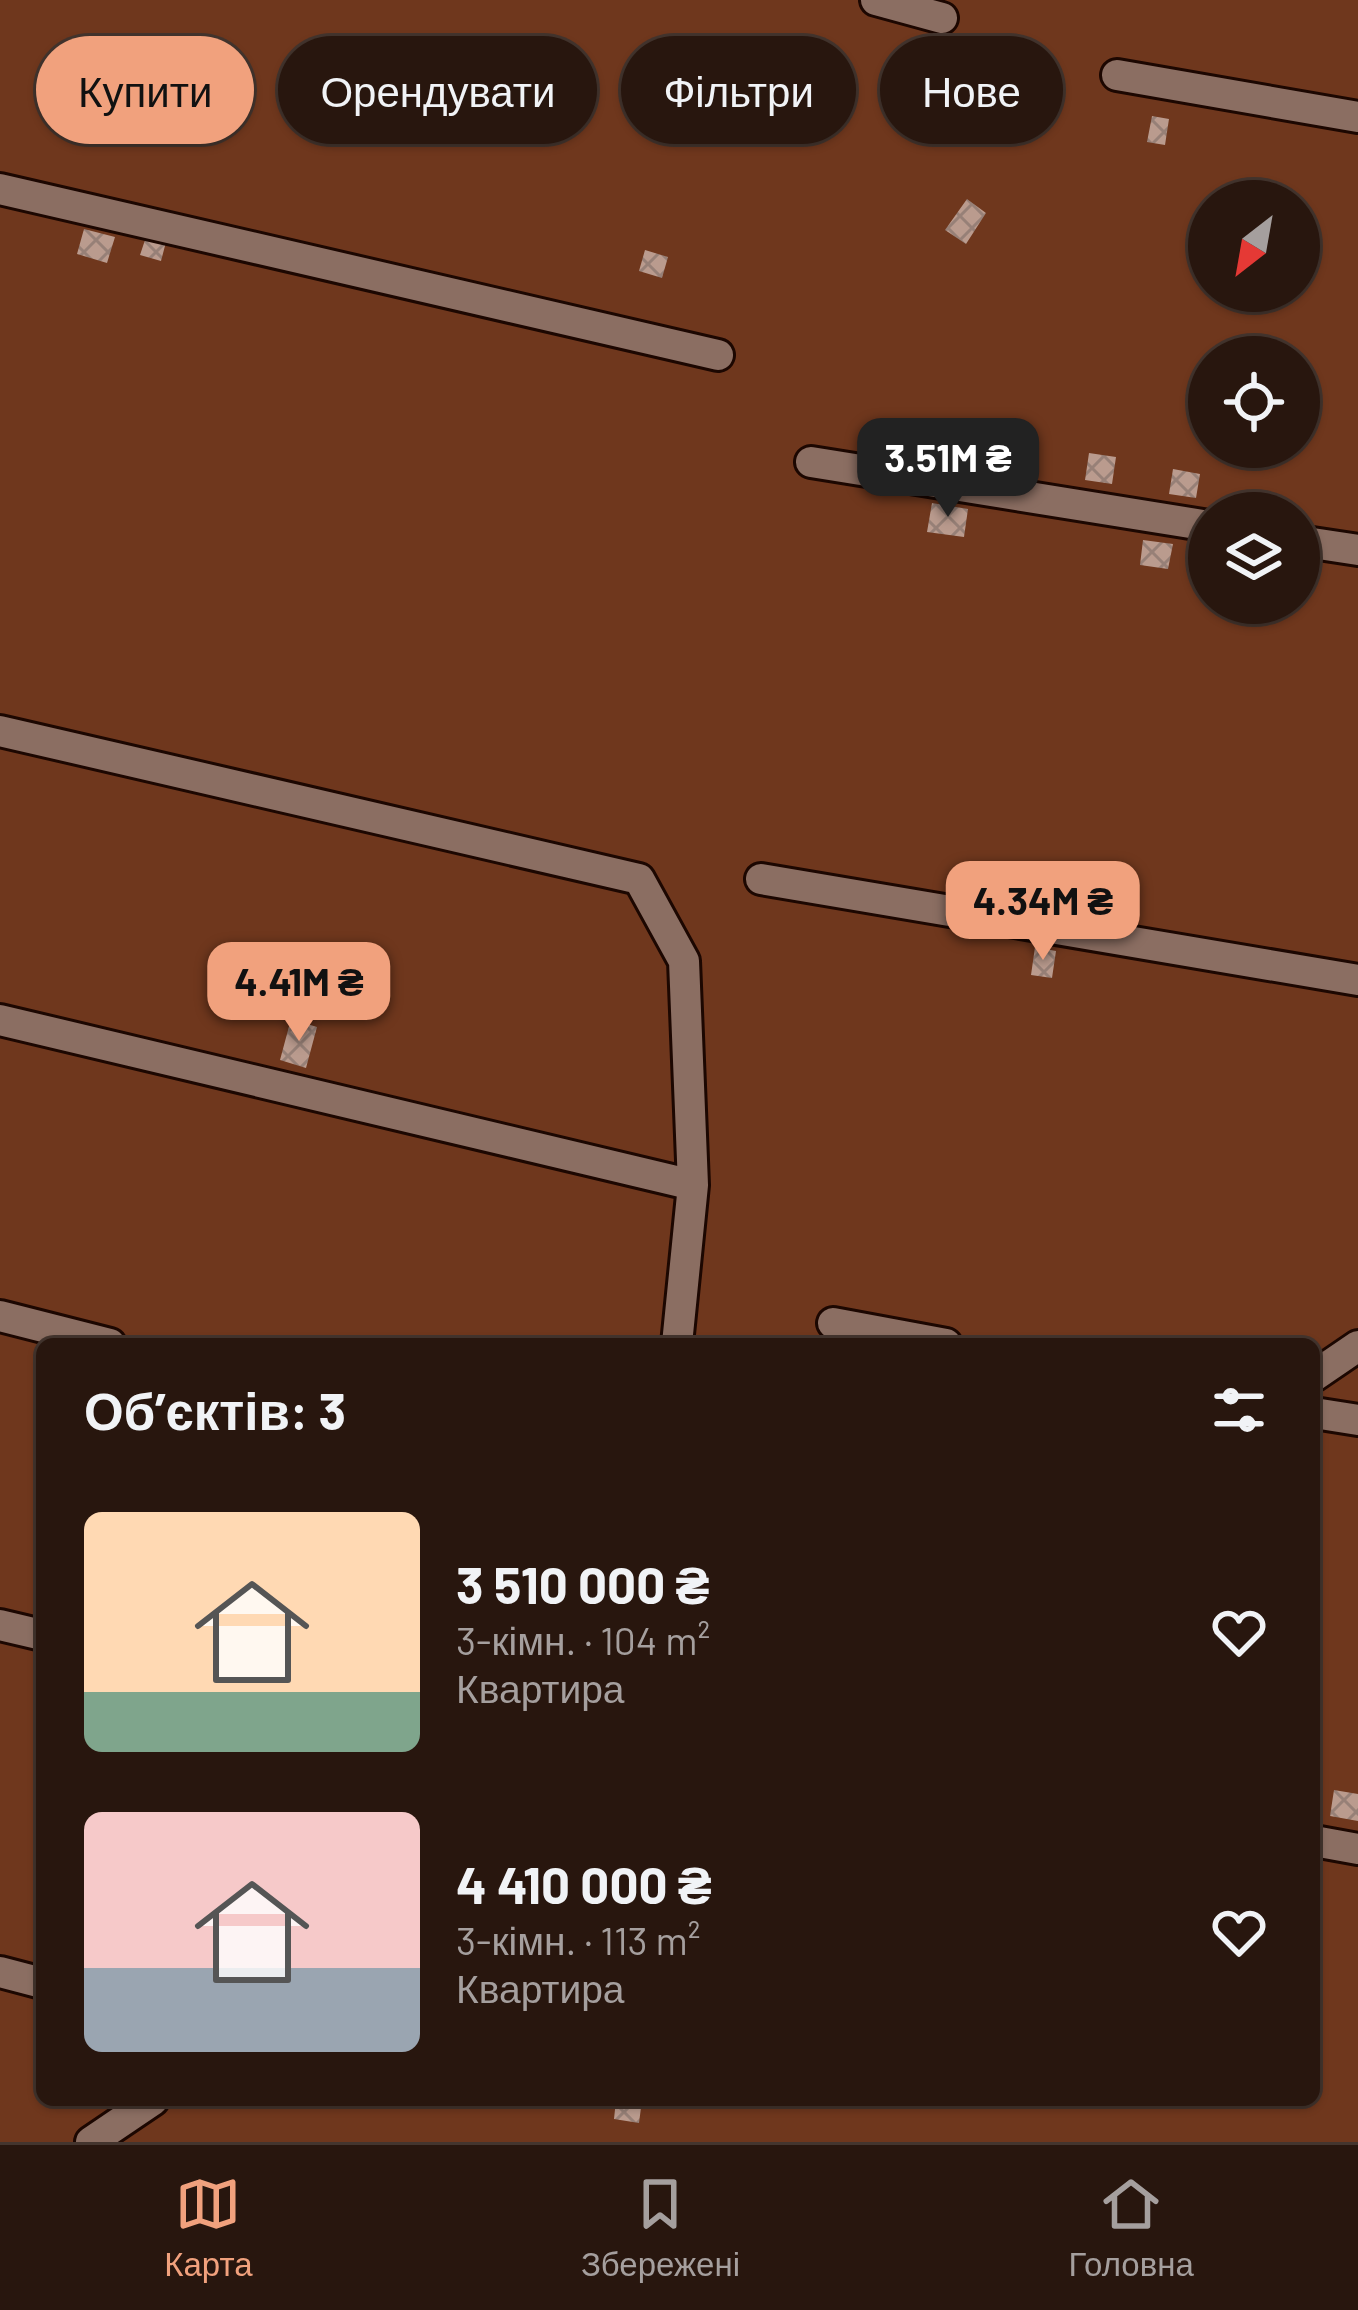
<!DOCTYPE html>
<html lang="uk">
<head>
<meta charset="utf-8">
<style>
  body { margin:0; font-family:Barlow,sans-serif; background:#34231c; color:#f1f3f6; height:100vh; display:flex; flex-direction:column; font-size:45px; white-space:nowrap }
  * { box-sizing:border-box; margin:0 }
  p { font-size:39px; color:#a59f9e }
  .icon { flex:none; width:66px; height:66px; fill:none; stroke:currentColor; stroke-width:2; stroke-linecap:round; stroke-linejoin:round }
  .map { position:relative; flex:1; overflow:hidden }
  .details { position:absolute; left:36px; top:1338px; width:1284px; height:768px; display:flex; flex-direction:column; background:#28160e; border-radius:18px; box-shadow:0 3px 9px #0004,0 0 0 3px #44352e }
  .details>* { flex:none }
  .guide { position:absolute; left:36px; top:36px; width:1287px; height:108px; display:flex; gap:24px }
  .needle { width:78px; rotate:211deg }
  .buttons { position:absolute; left:1188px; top:180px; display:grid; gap:24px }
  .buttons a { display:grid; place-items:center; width:132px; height:132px; border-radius:50%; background:#28160e; box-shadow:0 3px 9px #0004,0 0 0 3px #44352e; font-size:60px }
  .price { position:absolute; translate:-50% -102px; padding:0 27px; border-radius:24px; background:#f1a17d; color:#111; font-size:39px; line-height:78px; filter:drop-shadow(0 3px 6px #0008) }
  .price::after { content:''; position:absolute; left:50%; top:72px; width:36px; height:27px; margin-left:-18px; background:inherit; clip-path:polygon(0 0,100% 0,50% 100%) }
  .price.selected { background:#222; color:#fff }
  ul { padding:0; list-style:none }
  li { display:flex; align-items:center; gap:36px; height:300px; padding:0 48px }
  li span { display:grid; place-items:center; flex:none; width:336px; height:240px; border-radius:18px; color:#555 }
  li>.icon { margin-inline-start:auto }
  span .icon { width:144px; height:144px; fill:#fffc; stroke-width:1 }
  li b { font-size:51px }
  h2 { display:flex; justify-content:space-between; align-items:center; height:144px; padding:0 48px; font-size:51px }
  .chip { padding:0 42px; border-radius:54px; background:#28160e; box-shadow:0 3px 9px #0004,0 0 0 3px #44352e; font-size:42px; line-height:108px }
  .chip.selected { background:#f1a17d; color:#111 }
  .tabs { display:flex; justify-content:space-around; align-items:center; height:168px; border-top:3px solid #44352e; background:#28160e; font-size:33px; color:#a59f9e }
  .tabs a { display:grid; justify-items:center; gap:6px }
  .tabs .selected { color:#f1a17d }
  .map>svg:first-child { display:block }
</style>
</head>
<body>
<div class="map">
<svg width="1358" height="2142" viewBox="0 0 1358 2142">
  <defs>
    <pattern id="building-cross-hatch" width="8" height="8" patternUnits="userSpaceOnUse" patternTransform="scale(3)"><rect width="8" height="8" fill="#ba9b8e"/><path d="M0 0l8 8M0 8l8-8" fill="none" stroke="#978077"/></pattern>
  </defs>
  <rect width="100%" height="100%" fill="#361e13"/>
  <path fill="#6f371d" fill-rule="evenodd" d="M0,0H1358V2142H0ZM1209,201H1299V291H1209ZM1209,357H1299V447H1209ZM1209,513H1299V603H1209ZM42,1344H1314V2100H42Z"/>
  <path fill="url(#building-cross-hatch)" d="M1152,116L1169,119L1165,145L1147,142Z
    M967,199L986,213L966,244L945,230Z
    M84,229L115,237L107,263L77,254Z
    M146,237L166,242L161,261L140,255Z
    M645,250L668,257L662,278L639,271Z
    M1089,453L1116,457L1112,484L1085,480Z
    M1173,469L1200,474L1196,498L1169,494Z
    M932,503L968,509L964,537L927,532Z
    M1143,540L1173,544L1168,569L1140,565Z
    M1035,947L1056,951L1052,978L1031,975Z
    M291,1019L317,1027L306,1068L280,1060Z
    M1334,1790L1358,1794V1821L1330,1816Z
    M616,2100H642L639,2123L614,2119Z"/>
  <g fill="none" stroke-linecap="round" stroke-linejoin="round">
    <g stroke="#1c0701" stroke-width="36">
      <path id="minor" d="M876,0L942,18
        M1117,75L1358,117
        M0,189L718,355
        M811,462L1209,526
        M1299,541L1358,550
        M0,731L639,879L684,961L693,1185L677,1344
        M761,879L1358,980
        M0,1020L693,1185
        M0,1316L110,1344
        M833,1323L946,1344
        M1314,1376L1358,1346
        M1314,1413L1358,1420
        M0,1625L42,1635
        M1314,1841L1358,1849
        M0,1972L42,1983
        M91,2142L153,2100"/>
    </g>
    <use href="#minor" stroke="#8b6e62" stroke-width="30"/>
  </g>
</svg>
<div class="buttons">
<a><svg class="needle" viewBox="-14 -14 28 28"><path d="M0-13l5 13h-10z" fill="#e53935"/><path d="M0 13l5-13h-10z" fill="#a59f9e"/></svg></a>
<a><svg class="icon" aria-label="locate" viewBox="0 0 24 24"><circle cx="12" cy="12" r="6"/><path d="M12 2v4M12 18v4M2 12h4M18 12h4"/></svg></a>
<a><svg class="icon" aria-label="layers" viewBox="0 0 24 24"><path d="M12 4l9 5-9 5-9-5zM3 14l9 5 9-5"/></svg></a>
</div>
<b class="price selected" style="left:948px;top:520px">3.51M ₴</b>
<b class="price" style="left:1043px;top:963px">4.34M ₴</b>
<b class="price" style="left:299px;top:1044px">4.41M ₴</b>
<div class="guide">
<a class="chip selected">Купити</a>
<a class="chip">Орендувати</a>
<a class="chip">Фільтри</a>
<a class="chip">Нове</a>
</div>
<section class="details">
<h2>Об’єктів: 3<svg class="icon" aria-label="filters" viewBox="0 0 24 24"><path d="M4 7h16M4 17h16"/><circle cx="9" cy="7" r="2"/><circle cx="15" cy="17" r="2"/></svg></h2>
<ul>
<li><span style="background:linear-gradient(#ffd9b3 75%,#7fa58c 0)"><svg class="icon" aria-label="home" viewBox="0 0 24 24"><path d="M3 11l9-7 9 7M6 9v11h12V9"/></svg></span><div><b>3 510 000 ₴</b><p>3-кімн. · 104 m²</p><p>Квартира</p></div><svg class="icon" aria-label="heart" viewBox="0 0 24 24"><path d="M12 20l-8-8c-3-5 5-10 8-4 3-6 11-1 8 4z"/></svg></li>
<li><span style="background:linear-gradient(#f6c9c9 65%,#9aa5b1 0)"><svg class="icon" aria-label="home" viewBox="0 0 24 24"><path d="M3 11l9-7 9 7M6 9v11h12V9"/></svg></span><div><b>4 410 000 ₴</b><p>3-кімн. · 113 m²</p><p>Квартира</p></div><svg class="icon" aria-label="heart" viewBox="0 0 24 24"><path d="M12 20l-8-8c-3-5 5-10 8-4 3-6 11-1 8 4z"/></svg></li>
</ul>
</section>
</div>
<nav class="tabs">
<a class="selected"><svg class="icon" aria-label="map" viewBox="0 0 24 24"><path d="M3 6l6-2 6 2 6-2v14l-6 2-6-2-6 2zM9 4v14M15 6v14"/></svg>Карта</a>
<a><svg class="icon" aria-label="saved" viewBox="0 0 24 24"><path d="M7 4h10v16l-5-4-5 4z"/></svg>Збережені</a>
<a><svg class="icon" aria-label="home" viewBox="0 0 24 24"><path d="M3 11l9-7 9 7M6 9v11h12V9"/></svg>Головна</a>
</nav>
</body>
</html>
